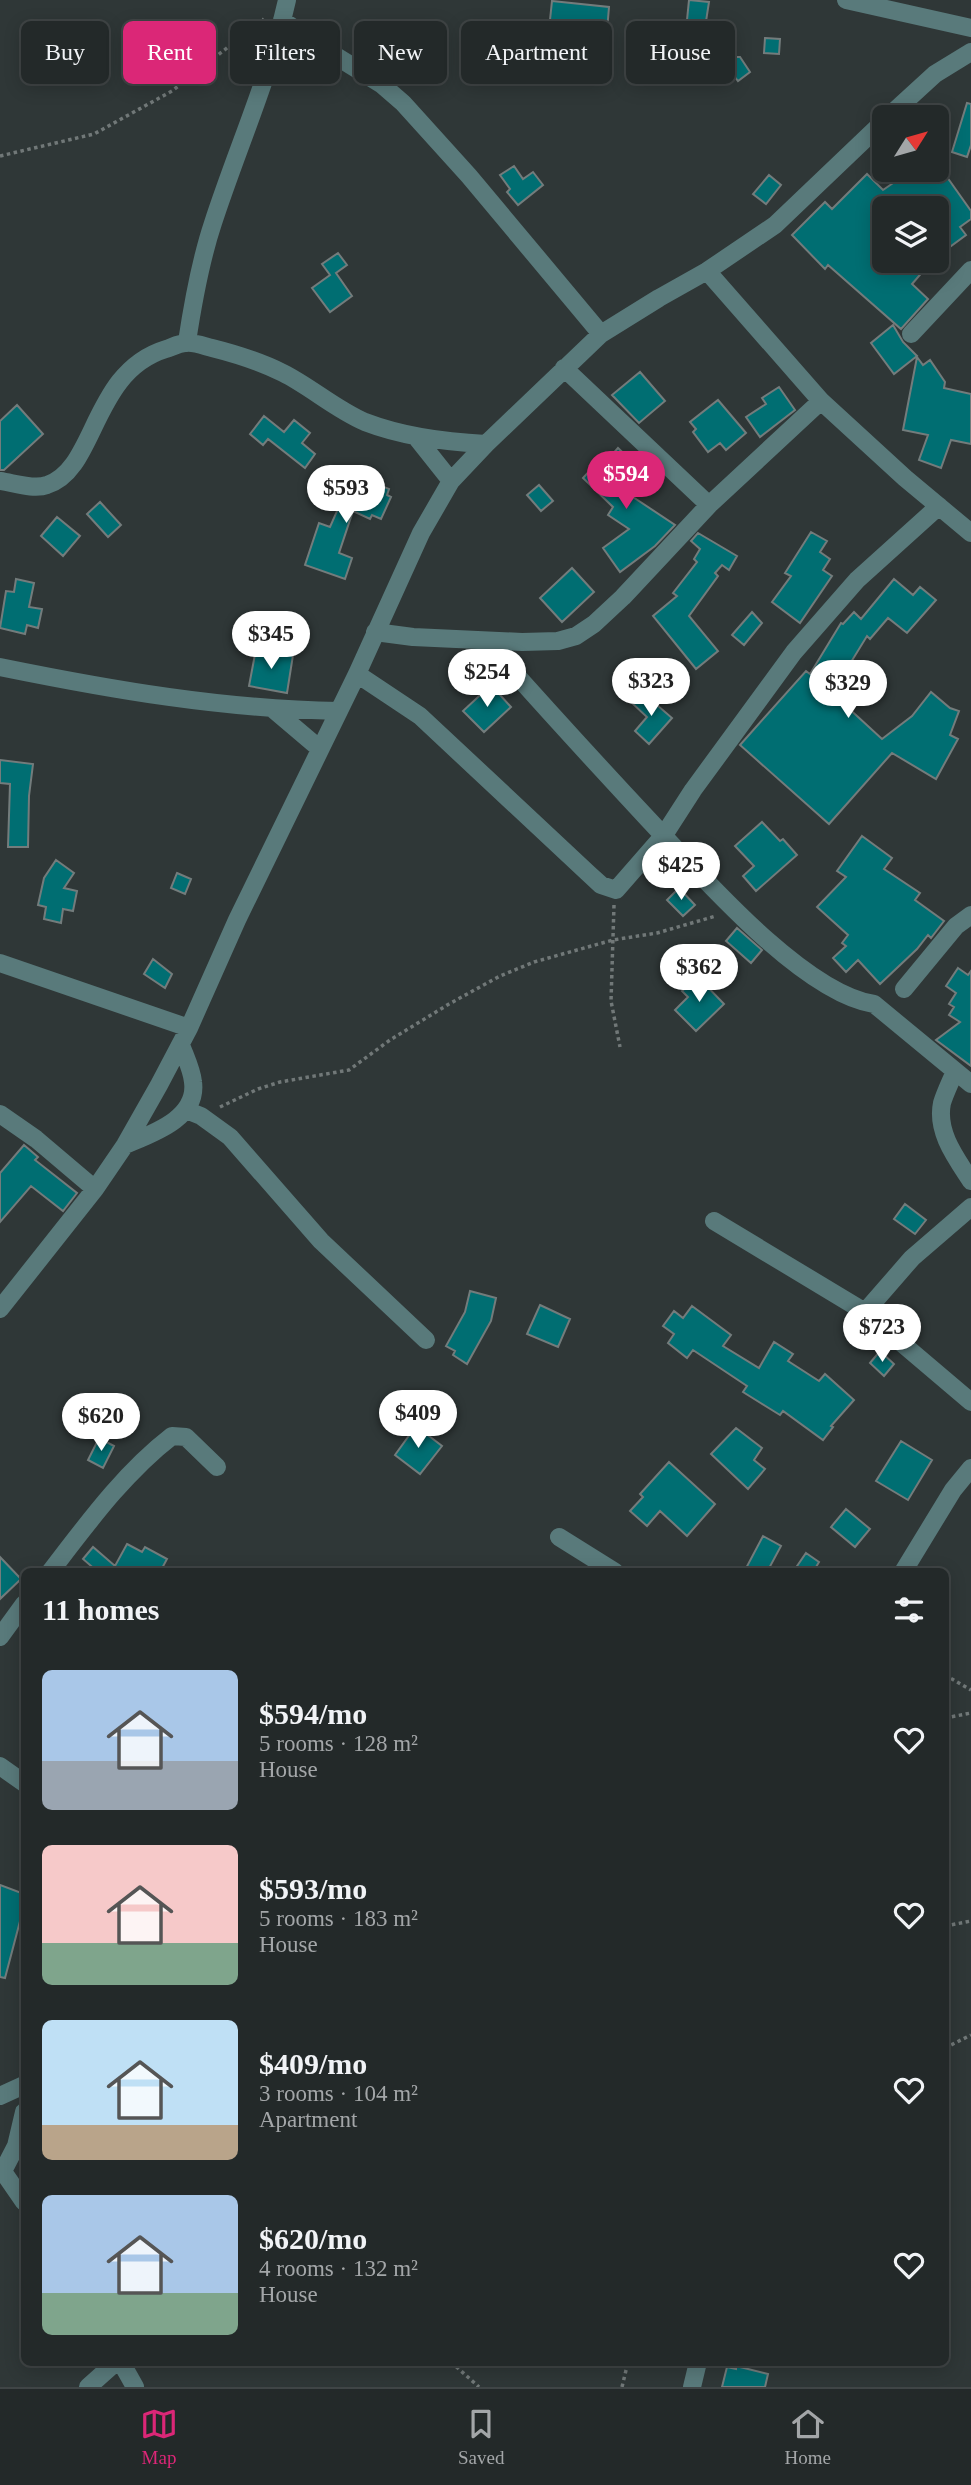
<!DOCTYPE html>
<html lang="en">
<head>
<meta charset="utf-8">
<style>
  body { margin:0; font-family:"Times New Roman",serif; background:#2b3131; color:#f1f3f6; height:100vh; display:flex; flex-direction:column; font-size:26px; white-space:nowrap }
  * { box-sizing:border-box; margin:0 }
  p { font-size:23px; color:#a3a6a8 }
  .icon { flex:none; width:38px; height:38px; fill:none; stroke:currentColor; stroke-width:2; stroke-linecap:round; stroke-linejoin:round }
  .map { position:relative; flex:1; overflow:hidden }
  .panel { position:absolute; left:21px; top:1568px; width:928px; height:798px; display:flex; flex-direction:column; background:#232929; border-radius:10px; box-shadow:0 4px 18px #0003,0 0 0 2px #404546 }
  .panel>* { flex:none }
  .top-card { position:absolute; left:21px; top:21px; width:929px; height:63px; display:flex; gap:14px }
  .needle { width:46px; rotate:53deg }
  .tools { position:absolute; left:872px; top:105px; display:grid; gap:14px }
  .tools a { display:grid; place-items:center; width:77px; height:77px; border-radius:10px; background:#232929; box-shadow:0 4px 18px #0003,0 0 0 2px #404546; font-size:35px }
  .price { position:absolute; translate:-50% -60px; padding:0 16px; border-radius:24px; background:#fff; color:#222; font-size:23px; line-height:46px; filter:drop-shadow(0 2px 4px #0008) }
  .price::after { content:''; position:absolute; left:50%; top:42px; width:21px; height:16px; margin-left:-10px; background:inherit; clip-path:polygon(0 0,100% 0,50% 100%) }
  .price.current { background:#db2777; color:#fff }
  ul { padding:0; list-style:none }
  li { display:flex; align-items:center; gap:21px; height:175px; padding:0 21px }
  li span { display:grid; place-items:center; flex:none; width:196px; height:140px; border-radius:10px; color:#555 }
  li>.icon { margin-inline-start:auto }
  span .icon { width:84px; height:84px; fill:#fffc; stroke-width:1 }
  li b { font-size:30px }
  h2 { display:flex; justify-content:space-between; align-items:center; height:84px; padding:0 21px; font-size:30px }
  .chip { padding:0 24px; border-radius:10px; background:#232929; box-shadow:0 4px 18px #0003,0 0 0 2px #404546; font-size:24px; line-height:63px }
  .chip.current { background:#db2777; color:#fff }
  .menu { display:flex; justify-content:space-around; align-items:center; height:98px; border-top:2px solid #404546; background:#232929; font-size:19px; color:#a3a6a8 }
  .menu a { display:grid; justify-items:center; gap:4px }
  .menu .current { color:#db2777 }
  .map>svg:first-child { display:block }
</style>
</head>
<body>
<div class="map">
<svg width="971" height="2387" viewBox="0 0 971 2387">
  <rect width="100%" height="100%" fill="#2f3737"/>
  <path fill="#006e72" stroke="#737c7c" stroke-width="2" d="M689,0L709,2L703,41L685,40Z
    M552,1L609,7L607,31L578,27L579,24L550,20Z
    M765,38L780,39L779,54L764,53Z
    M734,57H740L750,72L738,81L725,64Z
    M967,103L971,104V145L967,157L952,152Z
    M514,166L523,179L533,172L543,185L518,205L507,192L510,189L500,175Z
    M912,170H942L971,211V219L960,227L966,235L947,249L936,234V208H884V261H932L912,284L928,299L901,329L828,265L825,269L792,235L825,202L832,209L867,174L883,190Z
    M769,175L781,185L766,204L753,194Z
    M338,253L347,265L336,273L352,296L330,312L312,288L330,275L322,264Z
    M893,325L903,342L917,356L894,374L871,343Z
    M917,357L923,365L930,360L945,382L944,388L971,394V444L951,440L941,468L919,460L928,435L903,430Z
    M640,372L665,401L639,423L612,395Z
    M779,387L795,410L760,437L746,417L766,404L762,398Z
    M718,400L746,433L726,450L720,443L708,452L693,432L696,429L690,422Z
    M17,405L43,434L4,470H0V421Z
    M264,416L284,432L294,420L310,433L302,443L315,454L305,468L268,439L263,445L250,434Z
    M618,448L637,466L618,487L675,525L655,546L620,572L603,548L629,529L608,515L613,507L583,478L606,453L610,457Z
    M356,468L367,472L363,484L367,486L370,481L389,489L387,495L391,497L381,519L372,515L370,519L353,511L339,553L352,558L345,579L305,565L319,523L330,527Z
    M539,485L553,501L541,511L527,495Z
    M100,502L121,525L108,537L87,514Z
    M57,517L80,536L63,556L41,536Z
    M811,532L827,541L820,552L830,559L823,570L832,576L800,623L772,602L791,576L785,573Z
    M698,533L737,556L729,570L722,565L715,573L718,576L689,616L718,651L696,669L653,616L677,596L673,593L697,562L694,559L700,549L691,541Z
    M572,568L594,592L562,622L540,598Z
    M16,579L34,583L29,607L42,609L38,628L27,625L25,634L0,628L6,591L14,592Z
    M894,579L913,595L920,587L936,600L907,633L888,618L870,639L867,636L832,693L882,739L912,716L931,692L950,708L959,711L950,735L958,739L936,779L892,753L829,824L740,745L806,671L810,674L841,623L843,624L854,612L861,619Z
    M752,612L762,623L744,645L732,635Z
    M256,649L293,655L287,693L249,686Z
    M491,685L511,707L484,732L463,711Z
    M642,692L672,718L649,744L635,731L647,717L632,703Z
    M0,760L33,764L29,796L28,847H8L10,784L0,783Z
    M762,822L780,841L783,839L797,855L756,891L743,876L754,866L735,846Z
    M862,836L892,858L884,869L920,893L915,900L944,921L931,938L928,935L917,949L880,984L858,960L846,972L833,958L846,946L842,943L848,935L817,907L846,877L837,871Z
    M56,860L74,873L64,888L77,891L73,911L63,909L61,923L44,919L46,907L38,905L44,878Z
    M177,873L191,879L185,894L171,888Z
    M679,888L695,905L683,916L667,900Z
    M737,928L762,950L751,963L726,941Z
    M153,959L172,974L165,988L144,974Z
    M958,968L968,975L971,971V1066L936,1040L960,1022L949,1015L954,1007L949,1004L956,993L946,986Z
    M698,977L724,1004L696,1031L675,1010L688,997L682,991Z
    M24,1145L38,1157L35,1160L77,1193L63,1211L31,1186L0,1222V1173Z
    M905,1204L926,1220L915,1234L894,1219Z
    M470,1291L496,1298L491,1321L467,1364L453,1355L455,1351L446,1346L465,1312Z
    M540,1305L570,1319L558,1347L527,1334Z
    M692,1306L731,1335L723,1346L759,1368L774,1342L793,1354L788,1361L819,1381L825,1374L854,1400L831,1426L833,1427L823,1440L783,1411L780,1415L743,1392L747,1386L693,1350L687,1358L668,1343L674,1334L663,1326L674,1311L683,1318Z
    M880,1351L894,1364L884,1376L870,1363Z
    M416,1426L442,1446L420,1474L395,1455Z
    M736,1428L762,1448L754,1460L765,1469L748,1489L711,1454Z
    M99,1438L114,1446L103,1468L88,1460Z
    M901,1441L932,1460L908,1500L876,1481Z
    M669,1462L715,1504L687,1536L660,1511L647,1526L630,1511L643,1497L640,1494Z
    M846,1509L870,1529L855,1547L831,1527Z
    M763,1536L781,1546L767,1572H744Z
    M127,1544L142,1552L145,1547L167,1559L160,1572H98L83,1559L93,1547L115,1566Z
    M806,1553L819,1562L813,1572H793Z
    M0,1557L21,1579L0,1599Z
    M0,1885L24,1894V1906L5,1978L0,1977Z
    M736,2366L768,2374L765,2387H722L727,2367L736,2369Z"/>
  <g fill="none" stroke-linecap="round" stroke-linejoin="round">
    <path stroke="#717878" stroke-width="3.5" stroke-dasharray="3.5 3.5" stroke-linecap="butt" d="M0,156L94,134L172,91L264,19
      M614,905L611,1001L620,1047
      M220,1107L258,1089L280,1082L349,1070L390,1040L449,1004L500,976L534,962L613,940L657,933L716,916
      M945,1675L971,1690
      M945,1718L971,1713
      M945,1926L971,1921
      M945,2048L971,2035
      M451,2362L479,2387
      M622,2387L628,2362"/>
    <path stroke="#597a7b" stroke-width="18" d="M846,0L971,28
      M282,20L318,45L381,84L403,103L469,176L601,334
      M888,117L935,74L971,52
      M707,271L821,401L905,478L971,533
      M911,334L971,270
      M187,342C193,302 200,262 213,223C237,149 270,76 287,0
      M564,368L709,505
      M416,437L451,481
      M0,481C14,483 34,490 47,485C97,469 91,372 166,349C172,347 180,343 186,343C194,342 204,346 212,348C236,354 261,362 283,373C311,387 335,409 365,422C404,437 444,442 486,444
      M375,632L413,637L522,642L558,641L576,636L594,624L623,597L709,505L821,401
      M486,641C539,701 593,760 647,818C698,872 802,993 874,1004L971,1084
      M0,667C113,690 223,709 339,711
      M357,674L420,716L589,874L601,885L616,890L664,835L693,790L794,652L857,580L939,506
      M274,710L320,749
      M0,963L189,1028
      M904,989L956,926L971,915
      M955,1071C951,1081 945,1093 942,1103C936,1132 956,1158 971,1181
      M186,1110L201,1116L230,1137L321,1241L426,1340
      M0,1114L36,1139L95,1189
      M125,1145C151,1134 198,1119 193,1082C192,1070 185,1056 181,1045
      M714,1221L865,1312L971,1402
      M0,1309L95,1189L125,1145L159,1085L189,1028L237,920L357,674L421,533L451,481L486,444L601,334L659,298L707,271L775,225L884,121
      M865,1312L912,1258L971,1207
      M559,1537L615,1572
      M50,1572C87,1524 124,1473 172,1436L186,1437L217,1467
      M903,1572L953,1490L971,1468
      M0,1637L24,1604
      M0,1766L24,1783
      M0,2096L24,2085
      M0,2167L24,2202
      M3,2171L16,2146L24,2112
      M121,2362L135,2387
      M88,2387L116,2362
      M692,2387L698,2362"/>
  </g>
</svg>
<div class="tools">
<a><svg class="needle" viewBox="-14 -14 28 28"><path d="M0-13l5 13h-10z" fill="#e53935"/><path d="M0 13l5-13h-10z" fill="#a3a6a8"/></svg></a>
<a><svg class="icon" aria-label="layers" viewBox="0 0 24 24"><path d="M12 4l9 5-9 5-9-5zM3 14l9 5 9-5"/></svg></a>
</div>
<b class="price current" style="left:626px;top:511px">$594</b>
<b class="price" style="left:346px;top:525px">$593</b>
<b class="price" style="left:271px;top:671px">$345</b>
<b class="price" style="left:487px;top:709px">$254</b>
<b class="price" style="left:651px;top:718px">$323</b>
<b class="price" style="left:848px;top:720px">$329</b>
<b class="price" style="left:681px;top:902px">$425</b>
<b class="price" style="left:699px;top:1004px">$362</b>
<b class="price" style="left:882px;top:1364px">$723</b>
<b class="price" style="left:418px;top:1450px">$409</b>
<b class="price" style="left:101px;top:1453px">$620</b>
<div class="top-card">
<a class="chip">Buy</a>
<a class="chip current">Rent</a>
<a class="chip">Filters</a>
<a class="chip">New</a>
<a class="chip">Apartment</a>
<a class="chip">House</a>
</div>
<section class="panel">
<h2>11 homes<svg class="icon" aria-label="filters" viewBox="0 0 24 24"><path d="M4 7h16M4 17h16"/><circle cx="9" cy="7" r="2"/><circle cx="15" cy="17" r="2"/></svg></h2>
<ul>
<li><span style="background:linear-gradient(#a9c7e8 65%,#9aa5b1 0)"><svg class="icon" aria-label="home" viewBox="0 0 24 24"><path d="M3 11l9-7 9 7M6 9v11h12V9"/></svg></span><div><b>$594/mo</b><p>5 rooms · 128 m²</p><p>House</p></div><svg class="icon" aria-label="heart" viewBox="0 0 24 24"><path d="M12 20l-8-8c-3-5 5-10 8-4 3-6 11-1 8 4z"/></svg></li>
<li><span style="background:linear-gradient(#f6c9c9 70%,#7fa58c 0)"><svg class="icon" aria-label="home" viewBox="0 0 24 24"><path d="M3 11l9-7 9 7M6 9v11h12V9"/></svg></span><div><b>$593/mo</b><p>5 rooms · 183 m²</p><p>House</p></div><svg class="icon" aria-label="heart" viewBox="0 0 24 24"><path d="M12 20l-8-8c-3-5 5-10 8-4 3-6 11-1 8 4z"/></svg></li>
<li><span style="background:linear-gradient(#bfe0f5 75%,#b9a48a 0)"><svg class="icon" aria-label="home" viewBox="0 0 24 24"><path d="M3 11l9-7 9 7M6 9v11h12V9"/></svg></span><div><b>$409/mo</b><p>3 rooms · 104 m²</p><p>Apartment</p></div><svg class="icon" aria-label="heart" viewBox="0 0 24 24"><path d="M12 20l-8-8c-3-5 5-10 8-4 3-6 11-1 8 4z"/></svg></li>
<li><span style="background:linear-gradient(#a9c7e8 70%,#7fa58c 0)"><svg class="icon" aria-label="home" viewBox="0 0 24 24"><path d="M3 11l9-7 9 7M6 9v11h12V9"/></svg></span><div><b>$620/mo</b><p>4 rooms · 132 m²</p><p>House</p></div><svg class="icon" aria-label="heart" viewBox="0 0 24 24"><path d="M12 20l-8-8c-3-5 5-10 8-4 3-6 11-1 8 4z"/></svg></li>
</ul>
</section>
</div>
<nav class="menu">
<a class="current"><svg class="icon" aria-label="map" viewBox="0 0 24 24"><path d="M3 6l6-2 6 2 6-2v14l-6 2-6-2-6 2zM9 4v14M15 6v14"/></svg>Map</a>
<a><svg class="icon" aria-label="saved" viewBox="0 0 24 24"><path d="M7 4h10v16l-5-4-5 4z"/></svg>Saved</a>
<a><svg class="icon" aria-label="home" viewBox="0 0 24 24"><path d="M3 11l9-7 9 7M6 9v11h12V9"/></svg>Home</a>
</nav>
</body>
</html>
